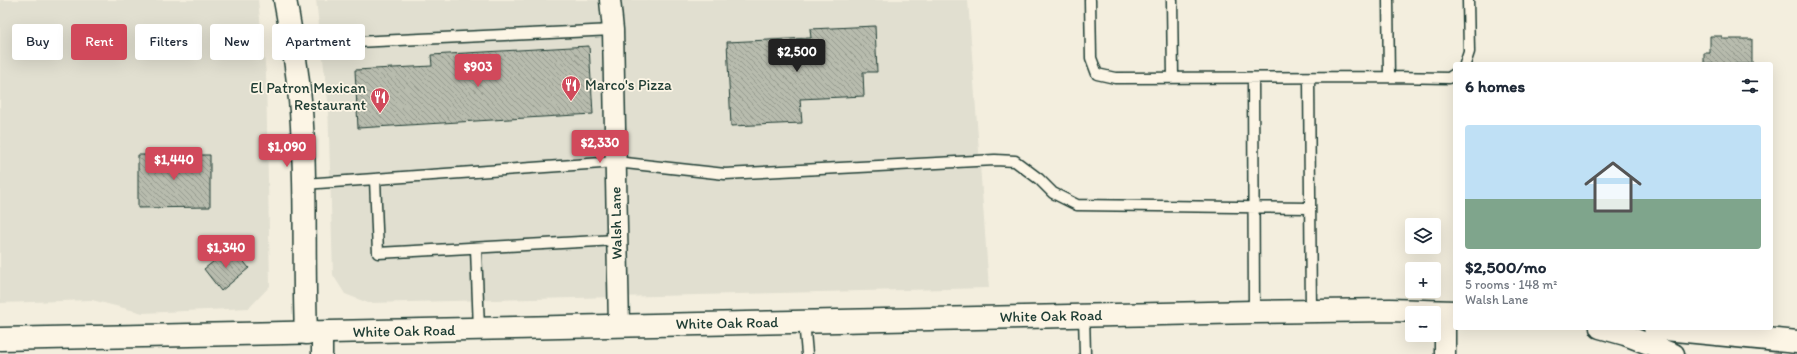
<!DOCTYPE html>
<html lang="en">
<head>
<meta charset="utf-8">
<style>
  body { margin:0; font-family:Itim,sans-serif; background:#f6f6f7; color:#1f2937; height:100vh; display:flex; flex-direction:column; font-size:15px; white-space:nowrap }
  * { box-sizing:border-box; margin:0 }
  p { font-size:13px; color:#747a83 }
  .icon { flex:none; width:22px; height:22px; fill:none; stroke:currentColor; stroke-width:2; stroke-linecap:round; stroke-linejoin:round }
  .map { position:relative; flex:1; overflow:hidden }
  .side { position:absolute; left:1453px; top:62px; width:320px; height:268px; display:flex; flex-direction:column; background:#fff; border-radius:4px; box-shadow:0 4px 16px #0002 }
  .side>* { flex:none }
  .top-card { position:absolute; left:12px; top:24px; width:380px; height:36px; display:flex; gap:8px }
  .controls { position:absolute; left:1405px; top:218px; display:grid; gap:8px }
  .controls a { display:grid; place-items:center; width:36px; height:36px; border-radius:4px; background:#fff; box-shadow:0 4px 16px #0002; font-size:20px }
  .price { position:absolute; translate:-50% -34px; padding:0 9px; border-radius:4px; background:#d1495b; color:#fff; font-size:13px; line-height:26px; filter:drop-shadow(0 1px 2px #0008) }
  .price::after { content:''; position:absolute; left:50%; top:24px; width:12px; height:9px; margin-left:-6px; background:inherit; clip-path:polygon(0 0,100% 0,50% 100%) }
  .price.on { background:#222; color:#fff }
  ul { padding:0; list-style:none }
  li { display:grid; align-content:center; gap:8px; height:212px; padding:0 12px }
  li span { display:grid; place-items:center; height:124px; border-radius:4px; color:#555 }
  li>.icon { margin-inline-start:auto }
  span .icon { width:72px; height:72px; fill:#fffc; stroke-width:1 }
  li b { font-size:17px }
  h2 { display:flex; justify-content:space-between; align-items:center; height:48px; padding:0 12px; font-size:17px }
  .pill { padding:0 14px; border-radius:4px; background:#fff; box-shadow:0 4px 16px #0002; font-size:14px; line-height:36px }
  .pill.on { background:#d1495b; color:#fff }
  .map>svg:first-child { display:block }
</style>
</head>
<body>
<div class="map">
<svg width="1797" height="354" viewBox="0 0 1797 354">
  <defs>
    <pattern id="building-back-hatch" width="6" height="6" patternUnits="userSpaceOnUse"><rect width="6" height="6" fill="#b8bcae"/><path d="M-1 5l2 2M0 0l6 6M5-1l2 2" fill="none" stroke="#959a8e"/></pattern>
  </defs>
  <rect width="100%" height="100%" fill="#f3eede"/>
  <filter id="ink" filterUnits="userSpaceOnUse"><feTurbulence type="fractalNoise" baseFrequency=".025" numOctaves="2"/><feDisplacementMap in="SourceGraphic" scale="8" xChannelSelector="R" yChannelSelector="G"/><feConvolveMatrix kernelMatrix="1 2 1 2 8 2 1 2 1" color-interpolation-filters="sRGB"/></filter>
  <g filter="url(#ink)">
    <path fill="#e1dfd0" d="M0,0H258L266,74L270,286L249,308L143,313L92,300L0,303Z
      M316,0H968L989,288L368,303L345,294L333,275L328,101Z"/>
    <path fill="url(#building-back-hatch)" stroke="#1f3d34" d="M875,26L877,72H863L864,96L800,99L802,123L731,126L727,42L811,38L810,29Z
      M1710,36H1722V39H1752V64H1704V53H1710Z
      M589,46L593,114L358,128L355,70L432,66L431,55Z
      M138,155H210V207L138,208Z
      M232,247L249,268L221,291L204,269Z"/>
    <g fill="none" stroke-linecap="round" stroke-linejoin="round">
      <g stroke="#1f3d34" stroke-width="13">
        <path id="service" d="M1090,0L1091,58L1097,74L1115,78L1389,77L1388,0
          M1172,0L1173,78
          M293,45L613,30
          M1465,64L1469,52L1468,0
          M1389,77L1449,78L1455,74
          M1253,78L1254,312
          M1309,78L1311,311
          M375,179L378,253L616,240
          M304,184L616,162L725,174L995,160L1015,161L1039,179L1053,193L1077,205L1310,208
          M476,248L479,330
          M1084,315L1085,354
          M804,321L807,354"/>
      </g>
      <g stroke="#1f3d34" stroke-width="23">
        <path id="minor" d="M610,0L613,30L619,326
          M1445,312V354
          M1600,328L1625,335L1674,354
          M322,333V354"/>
      </g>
      <g stroke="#1f3d34" stroke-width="25">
        <path id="tertiary" d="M285,0C292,37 298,74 301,111C307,185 303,259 306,333"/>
      </g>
      <g stroke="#1f3d34" stroke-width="25">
        <path id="primary" d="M1655,328L1797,342
          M0,339L1254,312L1390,310L1455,312"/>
      </g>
      <use href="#service" stroke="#fcf5e5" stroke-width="10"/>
      <use href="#minor" stroke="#fcf5e5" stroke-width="20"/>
      <use href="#tertiary" stroke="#fcf5e5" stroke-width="22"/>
      <use href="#primary" stroke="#fcf5e5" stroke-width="22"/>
    </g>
  </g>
  <defs>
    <g id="restaurant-pin" transform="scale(1)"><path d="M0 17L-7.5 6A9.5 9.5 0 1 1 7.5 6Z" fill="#d1495b" stroke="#fcf5e5"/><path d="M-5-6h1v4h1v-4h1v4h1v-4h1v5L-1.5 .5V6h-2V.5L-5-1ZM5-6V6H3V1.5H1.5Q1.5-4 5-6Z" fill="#fff"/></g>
  </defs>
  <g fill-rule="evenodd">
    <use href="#restaurant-pin" x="571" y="85"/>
    <use href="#restaurant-pin" x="380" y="97"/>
  </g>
  <g text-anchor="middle" stroke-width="3.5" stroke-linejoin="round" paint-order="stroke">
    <g font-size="15" fill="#1f3d34" stroke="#fcf5e5" text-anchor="start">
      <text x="585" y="90">Marco's Pizza</text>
      <text x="366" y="93" text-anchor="end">El Patron Mexican<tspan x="366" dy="17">Restaurant</tspan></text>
    </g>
    <g font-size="15" fill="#1f3d34" stroke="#fcf5e5">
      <text transform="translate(616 223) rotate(-91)" y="5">Walsh Lane</text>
      <text transform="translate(1051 316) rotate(-1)" y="5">White Oak Road</text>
      <text transform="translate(727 323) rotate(-1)" y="5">White Oak Road</text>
      <text transform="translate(404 331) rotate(-1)" y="5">White Oak Road</text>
    </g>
  </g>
</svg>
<div class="controls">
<a><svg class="icon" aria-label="layers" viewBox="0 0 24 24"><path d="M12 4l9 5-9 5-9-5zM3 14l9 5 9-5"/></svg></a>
<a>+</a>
<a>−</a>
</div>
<b class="price on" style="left:797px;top:73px">$2,500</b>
<b class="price" style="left:478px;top:88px">$903</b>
<b class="price" style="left:600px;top:164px">$2,330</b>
<b class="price" style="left:287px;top:168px">$1,090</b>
<b class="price" style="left:174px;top:181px">$1,440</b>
<b class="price" style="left:226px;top:269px">$1,340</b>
<div class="top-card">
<a class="pill">Buy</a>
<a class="pill on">Rent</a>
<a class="pill">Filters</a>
<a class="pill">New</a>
<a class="pill">Apartment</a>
</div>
<section class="side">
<h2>6 homes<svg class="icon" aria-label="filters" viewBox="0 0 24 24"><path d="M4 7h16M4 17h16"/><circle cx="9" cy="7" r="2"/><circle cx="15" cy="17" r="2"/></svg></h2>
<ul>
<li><span style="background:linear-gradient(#bfe0f5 60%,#7fa58c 0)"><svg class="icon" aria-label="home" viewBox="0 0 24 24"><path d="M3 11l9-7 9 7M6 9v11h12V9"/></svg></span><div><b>$2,500/mo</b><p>5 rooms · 148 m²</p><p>Walsh Lane</p></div></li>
</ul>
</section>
</div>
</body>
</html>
